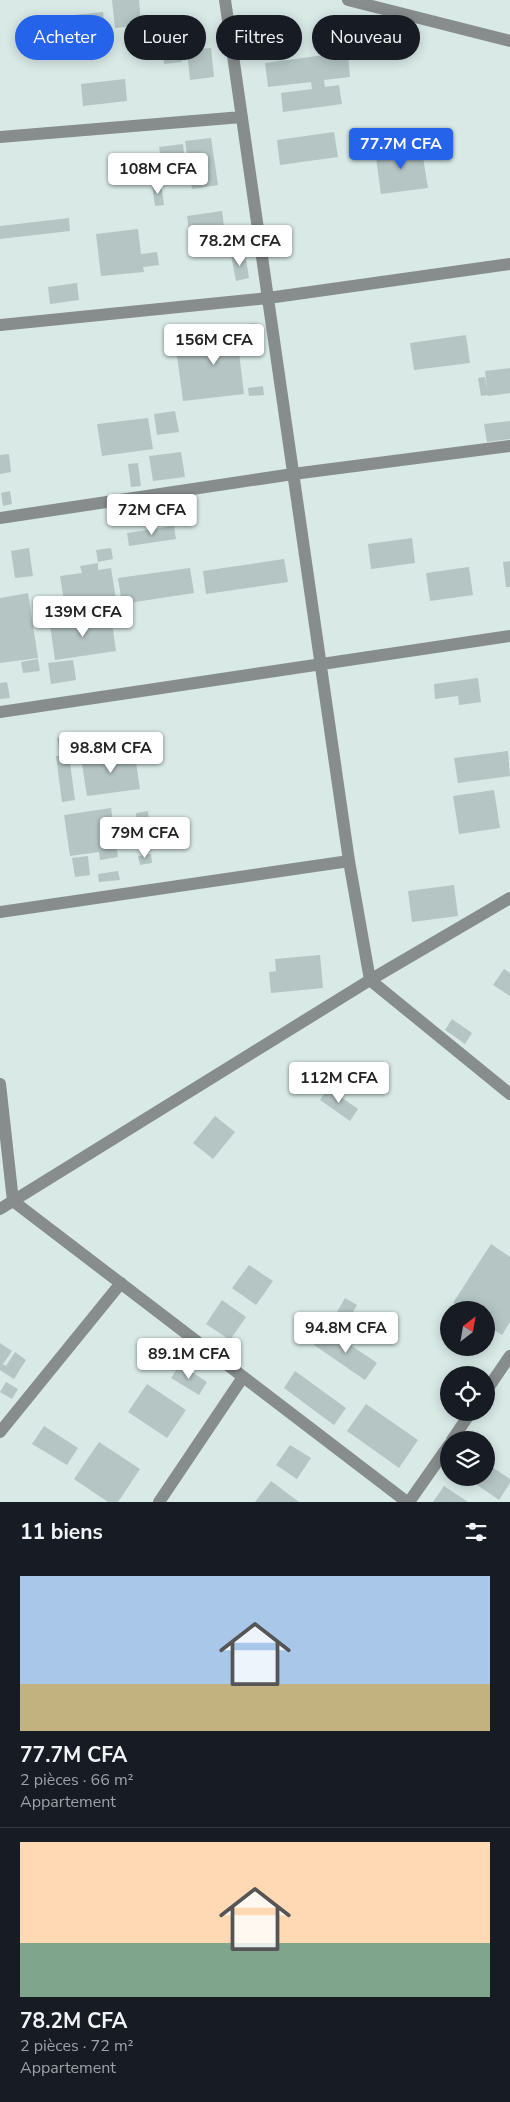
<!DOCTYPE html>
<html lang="fr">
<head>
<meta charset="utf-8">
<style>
  body { margin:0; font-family:"Nunito Sans",sans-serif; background:#20242c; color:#f1f3f6; height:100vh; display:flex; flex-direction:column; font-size:19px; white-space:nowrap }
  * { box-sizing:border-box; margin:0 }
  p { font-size:16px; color:#9ea1a6 }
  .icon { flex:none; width:28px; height:28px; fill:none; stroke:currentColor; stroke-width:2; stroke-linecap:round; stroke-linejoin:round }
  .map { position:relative; height:1502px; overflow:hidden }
  .drawer { display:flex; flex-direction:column; background:#171b24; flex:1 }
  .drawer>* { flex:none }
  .top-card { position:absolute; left:15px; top:15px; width:480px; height:45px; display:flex; gap:10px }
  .needle { width:32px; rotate:31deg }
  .tools { position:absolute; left:440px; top:1301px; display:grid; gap:10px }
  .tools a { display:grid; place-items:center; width:55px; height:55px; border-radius:50%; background:#171b24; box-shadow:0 2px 12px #0003; font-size:25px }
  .price { position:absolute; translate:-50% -42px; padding:0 11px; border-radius:5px; background:#fff; color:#222; font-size:16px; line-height:32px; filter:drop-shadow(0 1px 2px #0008) }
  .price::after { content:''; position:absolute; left:50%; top:30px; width:15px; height:11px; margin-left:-8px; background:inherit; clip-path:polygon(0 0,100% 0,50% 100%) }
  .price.active { background:#2563eb; color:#fff }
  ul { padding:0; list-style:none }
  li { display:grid; align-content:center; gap:10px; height:265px; padding:0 20px }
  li+li { border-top:1px solid #363941 }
  li span { display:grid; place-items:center; height:155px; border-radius:0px; color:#555 }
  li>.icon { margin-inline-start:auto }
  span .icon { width:90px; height:90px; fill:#fffc; stroke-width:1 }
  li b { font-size:21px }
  h2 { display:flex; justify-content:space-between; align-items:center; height:60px; padding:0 20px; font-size:21px }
  .pill { padding:0 18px; border-radius:22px; background:#171b24; box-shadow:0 2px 12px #0003; font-size:18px; line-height:45px }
  .pill.active { background:#2563eb; color:#fff }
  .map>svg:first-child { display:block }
</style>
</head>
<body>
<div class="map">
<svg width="510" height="1502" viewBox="0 0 510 1502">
  <rect width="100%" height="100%" fill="#d8e9e6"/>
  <path fill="#b4c5c3" d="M112,0H139L141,25L115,28Z
    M103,12L106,36L76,39L74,24L75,39L45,42L42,18Z
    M171,23L173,42L136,46L133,27Z
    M334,39L347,42L350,77L324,80L325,87L339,85L342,104L283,112L281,93L312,89L311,82L268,87L265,63L339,53Z
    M180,48L182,62L164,64L163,50Z
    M211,48L214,77L190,80L187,50Z
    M125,79L127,101L83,106L81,84Z
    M334,132L338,157L280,165L277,140Z
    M211,138L218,185L192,189L185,141Z
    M183,144L185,162L162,165L159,147Z
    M421,145L428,188L381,194L375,151Z
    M161,183L164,205L155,206L152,185Z
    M222,211L224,226L189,231L187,216Z
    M69,218L70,231L0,239V226Z
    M138,229L141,254L157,252L159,265L143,267L144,272L101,276L96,234Z
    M245,253L249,278L236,281L231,255Z
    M77,283L79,300L50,304L48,287Z
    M255,323L257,342L238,344L244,394L183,401L176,348L231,341L229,326Z
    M192,331L194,344L173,347L171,333Z
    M466,335L470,363L414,370L410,343Z
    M510,368V393L488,396L485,371Z
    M485,377L488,395L481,396L478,378Z
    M263,386L264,395L249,396L248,388Z
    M175,411L179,432L157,435L154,414Z
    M148,418L153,449L102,456L97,424Z
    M510,421V439L487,442L484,424Z
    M181,452L185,477L153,481L149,456Z
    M9,454L11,472L0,474V455Z
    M138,463L141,486L131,487L128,464Z
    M10,491L12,504L3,506L1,493Z
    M174,526L176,539L129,546L127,533Z
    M412,538L415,563L371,569L368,544Z
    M29,548L33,576L15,578L11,551Z
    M111,548L113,559L98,562L96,550Z
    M284,559L288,582L206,594L203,571Z
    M510,561V587H506L503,562Z
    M98,563V570L111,568L116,599L65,607L60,576L82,573L80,566Z
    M469,567L473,595L430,601L426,573Z
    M190,568L194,593L122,604L118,578Z
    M28,593L38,658L0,663V598Z
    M111,616L116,651L55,660L50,625Z
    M38,659L40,671L23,673L21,662Z
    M73,660L76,680L51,684L48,663Z
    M478,678L481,702L459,705L458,696L435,699L434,684Z
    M7,682L10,698L0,699V683Z
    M67,737L68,747L59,748L57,738Z
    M121,750L122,758L135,756L140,789L87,796L82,764L99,761L97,753Z
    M508,751L510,776L458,783L454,758Z
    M69,755L75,800L62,802L56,756Z
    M494,790L500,828L459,834L453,796Z
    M111,808L118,857L100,860L99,852L70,856L64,815Z
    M148,811L149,821L137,823L136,813Z
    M151,854L152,863L140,865L138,856Z
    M88,856L90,875L75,877L72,858Z
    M118,871L120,880L99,882L98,874Z
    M454,885L458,916L412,922L408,891Z
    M320,955L323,988L271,993L269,972L276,971L275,959Z
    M504,969L510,973V996L493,985Z
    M452,1019L472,1033L465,1044L445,1030Z
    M328,1088L358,1109L350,1121L320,1100Z
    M215,1116L235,1132L213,1159L193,1143Z
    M491,1244L510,1257V1322L502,1335L486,1325V1310H463L453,1303Z
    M249,1265L273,1281L256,1305L232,1288Z
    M345,1298L357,1305L345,1326L333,1319Z
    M222,1300L246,1317L230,1340L206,1324Z
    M326,1328L377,1363L365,1380L314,1345Z
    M0,1343L12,1351L3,1364L6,1366L15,1352L26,1360L14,1379L0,1370Z
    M180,1364L207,1382L199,1395L171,1378Z
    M295,1371L346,1408L334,1425L284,1388Z
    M6,1382L18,1389L12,1399L0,1392Z
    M147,1384L186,1410L167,1438L128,1412Z
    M366,1404L418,1440L399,1468L347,1431Z
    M44,1426L78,1448L67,1465L32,1444Z
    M99,1442L140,1469L118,1502H108L74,1479Z
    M290,1445L311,1458L297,1479L276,1465Z
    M486,1463L510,1479V1483L499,1500L470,1480L472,1478H486Z
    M271,1481L299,1502H255Z
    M444,1486L468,1502H433Z"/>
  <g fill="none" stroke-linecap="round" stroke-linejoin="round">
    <path stroke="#868d8c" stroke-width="12" d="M225,0L349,861L370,980L510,1094
      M348,0L510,41
      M0,137L242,117
      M0,325L268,298L510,264
      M0,518L293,474L510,446
      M0,712L510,636
      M0,912L349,861
      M0,1084L13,1201L407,1502
      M0,1209L370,980L510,898
      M486,1391L510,1356
      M0,1432L121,1283
      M452,1440L471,1412
      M159,1502L243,1377
      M409,1502L449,1445"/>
  </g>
</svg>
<div class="tools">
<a><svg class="needle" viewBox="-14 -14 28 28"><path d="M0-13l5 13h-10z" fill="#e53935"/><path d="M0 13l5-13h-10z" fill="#9ea1a6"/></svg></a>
<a><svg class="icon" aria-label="locate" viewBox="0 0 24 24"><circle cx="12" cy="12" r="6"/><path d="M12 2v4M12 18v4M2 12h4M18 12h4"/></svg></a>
<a><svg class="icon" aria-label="layers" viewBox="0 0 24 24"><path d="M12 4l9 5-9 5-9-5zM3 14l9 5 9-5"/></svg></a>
</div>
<b class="price active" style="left:401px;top:170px">77.7M CFA</b>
<b class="price" style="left:158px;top:195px">108M CFA</b>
<b class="price" style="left:240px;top:267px">78.2M CFA</b>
<b class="price" style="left:214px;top:366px">156M CFA</b>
<b class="price" style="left:152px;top:536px">72M CFA</b>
<b class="price" style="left:83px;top:638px">139M CFA</b>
<b class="price" style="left:111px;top:774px">98.8M CFA</b>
<b class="price" style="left:145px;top:859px">79M CFA</b>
<b class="price" style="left:339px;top:1104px">112M CFA</b>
<b class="price" style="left:346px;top:1354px">94.8M CFA</b>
<b class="price" style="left:189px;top:1380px">89.1M CFA</b>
<div class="top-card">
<a class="pill active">Acheter</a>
<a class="pill">Louer</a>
<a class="pill">Filtres</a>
<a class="pill">Nouveau</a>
</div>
</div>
<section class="drawer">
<h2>11 biens<svg class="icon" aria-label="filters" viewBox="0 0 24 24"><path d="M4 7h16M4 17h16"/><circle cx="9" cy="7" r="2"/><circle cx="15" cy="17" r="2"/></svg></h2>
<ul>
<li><span style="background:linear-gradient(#a9c7e8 70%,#c2b280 0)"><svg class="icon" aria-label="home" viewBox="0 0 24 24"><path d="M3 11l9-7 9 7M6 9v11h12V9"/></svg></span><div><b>77.7M CFA</b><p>2 pièces · 66 m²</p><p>Appartement</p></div></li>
<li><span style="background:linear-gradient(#ffd9b3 65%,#7fa58c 0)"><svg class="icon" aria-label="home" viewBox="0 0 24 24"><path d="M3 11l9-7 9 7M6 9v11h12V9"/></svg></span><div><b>78.2M CFA</b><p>2 pièces · 72 m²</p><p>Appartement</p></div></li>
</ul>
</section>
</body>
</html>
